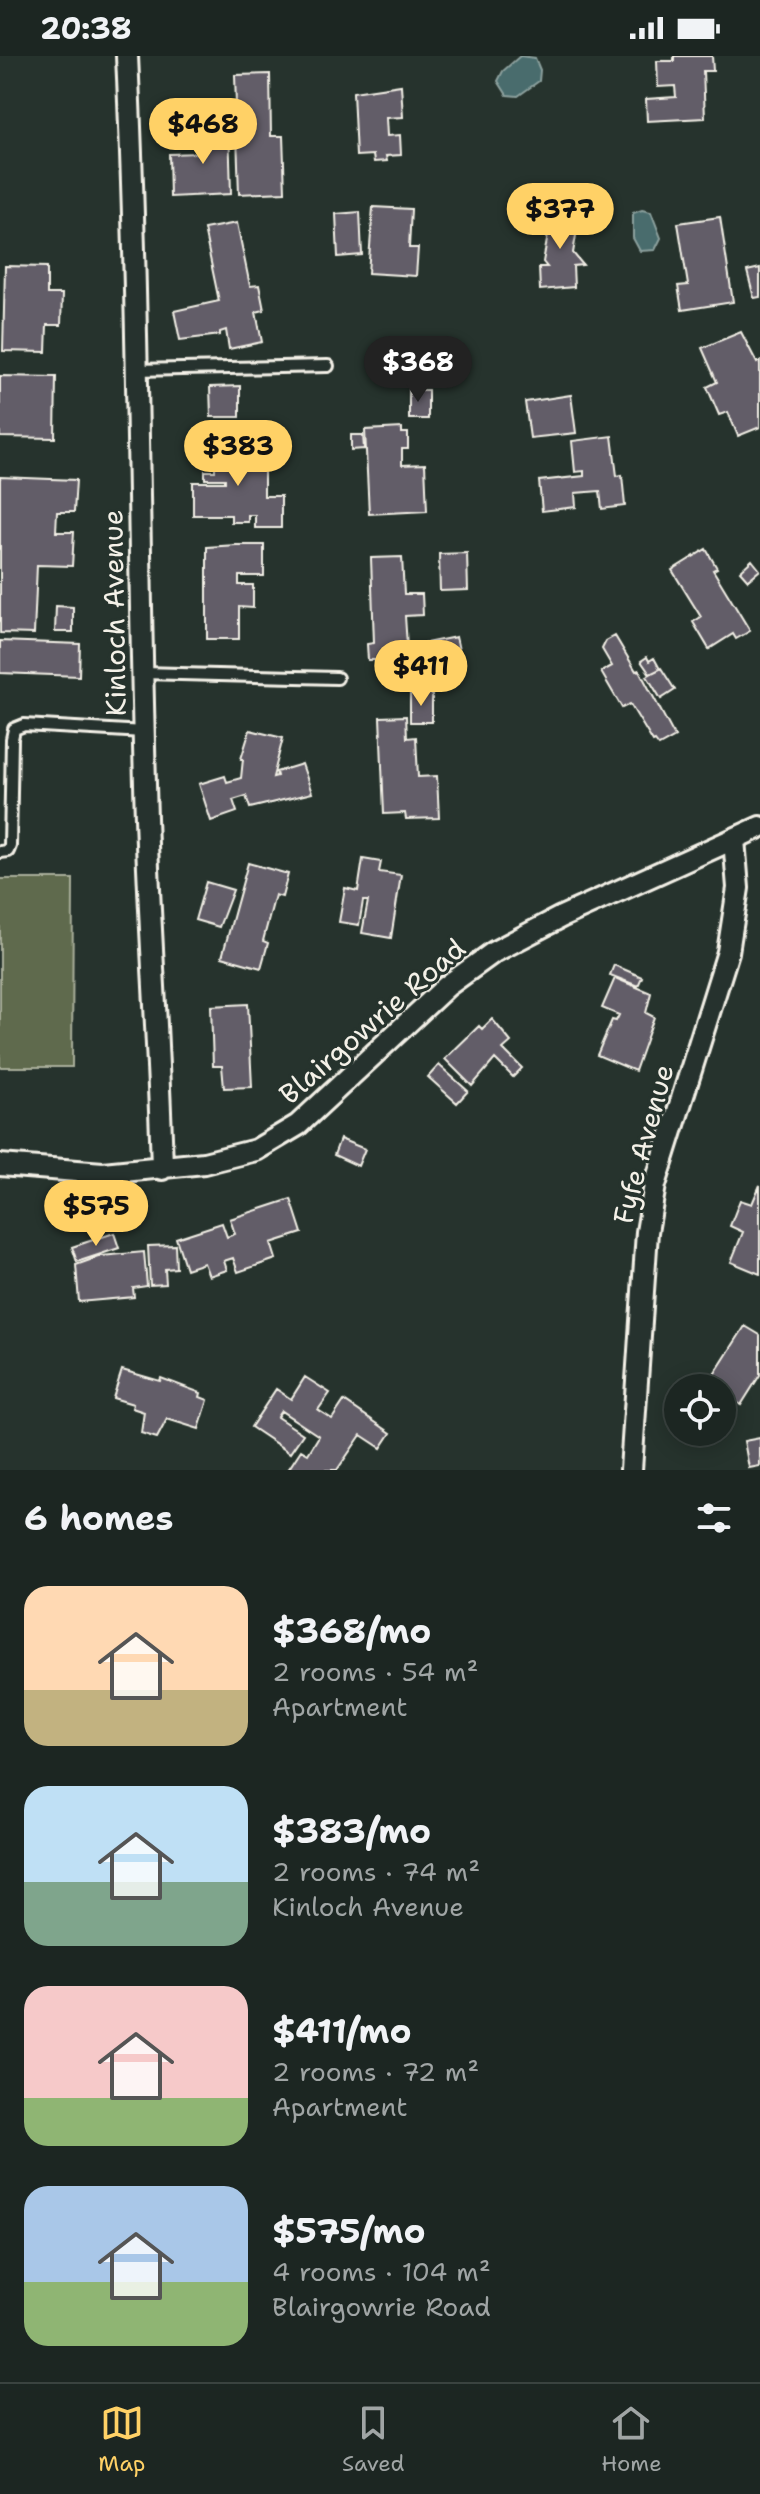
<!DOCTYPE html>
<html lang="en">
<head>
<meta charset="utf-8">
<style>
  body { margin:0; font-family:"Shantell Sans",sans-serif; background:#29322f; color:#f1f3f6; height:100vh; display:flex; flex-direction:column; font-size:30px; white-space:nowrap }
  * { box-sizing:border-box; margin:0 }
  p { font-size:26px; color:#a0a5a5 }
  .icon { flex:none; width:44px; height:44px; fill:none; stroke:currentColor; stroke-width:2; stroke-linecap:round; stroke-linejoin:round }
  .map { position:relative; height:1414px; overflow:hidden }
  .side { display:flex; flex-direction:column; background:#1c2622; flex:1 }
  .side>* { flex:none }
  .buttons { position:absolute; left:664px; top:1318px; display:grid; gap:16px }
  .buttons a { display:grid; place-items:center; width:72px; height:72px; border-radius:50%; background:#1c2622; box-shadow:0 4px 20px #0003,0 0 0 2px #3a4340; font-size:40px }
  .price { position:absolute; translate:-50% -68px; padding:0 18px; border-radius:28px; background:#ffd166; color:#111; font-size:26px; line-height:52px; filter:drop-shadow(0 2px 4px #0008) }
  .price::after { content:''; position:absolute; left:50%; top:48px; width:24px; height:18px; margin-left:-12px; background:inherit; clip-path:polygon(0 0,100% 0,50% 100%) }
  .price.selected { background:#222; color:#fff }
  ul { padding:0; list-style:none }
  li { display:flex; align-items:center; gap:24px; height:200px; padding:0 24px }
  li span { display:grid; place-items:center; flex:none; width:224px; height:160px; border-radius:24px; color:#555 }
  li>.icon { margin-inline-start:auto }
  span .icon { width:96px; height:96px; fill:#fffc; stroke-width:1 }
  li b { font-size:34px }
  h2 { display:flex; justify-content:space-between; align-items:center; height:96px; padding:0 24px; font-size:34px }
  .status { display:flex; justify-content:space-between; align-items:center; height:56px; padding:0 40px; background:#1c2622; direction:ltr }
  .status svg { height:22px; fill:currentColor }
  .tab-bar { display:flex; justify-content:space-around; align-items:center; height:112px; border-top:2px solid #3a4340; background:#1c2622; font-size:22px; color:#a0a5a5 }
  .tab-bar a { display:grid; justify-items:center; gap:4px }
  .tab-bar .selected { color:#ffd166 }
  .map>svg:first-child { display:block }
</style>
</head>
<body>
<div class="status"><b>20:38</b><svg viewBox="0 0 49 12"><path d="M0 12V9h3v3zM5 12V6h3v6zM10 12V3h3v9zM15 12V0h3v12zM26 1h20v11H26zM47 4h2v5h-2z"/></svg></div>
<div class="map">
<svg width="760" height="1414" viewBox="0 0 760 1414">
  <rect width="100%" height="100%" fill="#26332d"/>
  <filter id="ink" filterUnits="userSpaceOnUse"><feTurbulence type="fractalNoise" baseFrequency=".0125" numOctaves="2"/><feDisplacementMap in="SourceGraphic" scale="16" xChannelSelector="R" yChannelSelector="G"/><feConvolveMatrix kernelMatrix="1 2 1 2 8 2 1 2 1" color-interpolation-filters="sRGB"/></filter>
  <g filter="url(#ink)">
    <path fill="#5e6b4d" stroke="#a9ae9a" stroke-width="2" d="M0,823H73L72,1011H0Z"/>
    <path fill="#486c6d" stroke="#8da19e" stroke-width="2" d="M520,0L535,2L540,14L539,25L518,40L507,39L498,25L503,15Z
      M642,154L651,156L661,182L655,194L640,195L633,182V157Z"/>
    <path fill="#625d67" stroke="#f4f1e8" stroke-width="2" d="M674,0H712L713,15H703L705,62L647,65L646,43L676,41L675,30L658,31L657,5H674Z
      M270,18L271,80H283L285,136L239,138L235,19Z
      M401,29L403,61L386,62L387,80L400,79L401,99L386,100L387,105L374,106L373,99L356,100L353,36Z
      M229,69L231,138L170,141L169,98L198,97L197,71Z
      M373,151L411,153L409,192H418L416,220L368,217Z
      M553,151L580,156L573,197L583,209L573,210L574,231L540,234L539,211H547L543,206Z
      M360,156L362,199L338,201L336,158Z
      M720,161L733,246L682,254L678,230L688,229L678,167Z
      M237,167L250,230L259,229L264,254L256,256L262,286L229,293L226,274L220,276V279L180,284L174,255L219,245L204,173Z
      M5,210L47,211V238H62L61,269H47L46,296L3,295Z
      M760,212V241L754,242L747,215Z
      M741,276L757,307L760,305V371L738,380L728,356L719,359L707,331L717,326L702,292Z
      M0,320L56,321L55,382L0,381Z
      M240,330V361H211L210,331Z
      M409,334H428V363H409Z
      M571,339L576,377L530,382L525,346Z
      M402,372V377H408V393H402V409L425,408L427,455L369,458L365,374Z
      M351,379H363L364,393L351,394Z
      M612,380L617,420L622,419L625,450L602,453L600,435L575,437L576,451L542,455L539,425L584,420V415L575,416L572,385Z
      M264,388V440H281V472H255V459H248V466H231V459H193V426H225V423H205V415H215V389Z
      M0,421L76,424L74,456H57L56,476H74L72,510L37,509L34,578L0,577Z
      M236,489H264V520H239V529H253V552L239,551V583H207V491Z
      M706,493L717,512L713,514L750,575L736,583L733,578L709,593L693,566L701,561L672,514Z
      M467,497L468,534L440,535L439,498Z
      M402,501L404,538H422L423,559L405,560L407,590H402L403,609H399V613L375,614V604H368L367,588L374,587L371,502Z
      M752,504L760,514L748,524L740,515Z
      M56,550L73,551V576H55Z
      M615,580L636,615L639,614L675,681L659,690L655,685L653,686L630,648L622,652L601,616L612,610L602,593L606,585Z
      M456,581L461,603L421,611L416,589Z
      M0,585L80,588L79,620L0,617Z
      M647,601L649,605L654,602L660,613L650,618L641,605Z
      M661,612L675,634L661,643L647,620Z
      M410,638H432V666H410Z
      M406,660L407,682L416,681L418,721L437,720L439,762L406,763L405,757L384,758L380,661Z
      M250,674L283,682L273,721L277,720L276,716L302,708L312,737L250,752L246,740L233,744L237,756L211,765L199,728L225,720L227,726L241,722L243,703H241Z
      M363,803L381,806L379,816L401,819L391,882L362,877L368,845H363L359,869L339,866L345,832L358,835Z
      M248,807L288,818L282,841L275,839L263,885L268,887L261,912L222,901Z
      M206,826L233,834L219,871L195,864Z
      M614,909L642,921L638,930L610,919Z
      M615,922L651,937L646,957L654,961L635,1015L597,999L612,964L616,965L619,959L602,952Z
      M248,948L252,1031L224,1032L222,1010H213L211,950Z
      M492,963L511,986L503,993L522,1012L513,1021L495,1003L472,1030L445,1003L479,970L482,973Z
      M439,1009L468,1035L457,1047L428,1021Z
      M340,1083L365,1093L358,1110L334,1099Z
      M760,1129V1218L731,1206L743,1176L730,1170L740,1144L752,1148Z
      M291,1143L302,1177L271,1187L276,1203L238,1216L233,1202L224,1205L227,1214L209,1220L204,1207L186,1213L176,1182L222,1167L227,1181L235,1178L230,1163Z
      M114,1177L119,1192L77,1206L72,1191Z
      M175,1189L176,1212L165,1213L166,1228L150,1229L148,1190Z
      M144,1196L147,1230L133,1232L134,1241L79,1246L76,1209L101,1200Z
      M745,1270L760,1279V1319L741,1349L722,1337V1332L708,1328Z
      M122,1314L160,1325L161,1322L201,1337L200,1341L208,1344L199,1373L167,1363L157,1382L141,1377L144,1356L132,1352L133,1348L113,1342Z
      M305,1321L330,1337L318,1354L332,1363L344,1345L391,1377L381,1392L361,1379L337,1414H288L301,1394L308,1398L319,1380L281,1355L277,1361L303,1378L290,1397L251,1371L276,1333L291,1343Z
      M760,1382V1410L749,1412L744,1385Z"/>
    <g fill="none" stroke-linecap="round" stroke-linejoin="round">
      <g stroke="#f4f1e8" stroke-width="16">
        <path id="service" d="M135,314L328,310
          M143,617L337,622
          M0,796L8,795L10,790L12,683L14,673L24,669L144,676"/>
      </g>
      <g stroke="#f4f1e8" stroke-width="26">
        <path id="minor" d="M127,0C139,254 138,508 146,762C150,879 159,996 162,1113
          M0,1109L103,1117L204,1107L256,1094L298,1069L447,930L494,896L561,861L760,771
          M631,1414L647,1176L655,1129L728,896L738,832L734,783"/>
      </g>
      <use href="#service" stroke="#26332d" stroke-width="10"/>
      <use href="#minor" stroke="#26332d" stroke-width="20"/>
    </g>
  </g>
  <g text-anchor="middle" stroke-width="6" stroke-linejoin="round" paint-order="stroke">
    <g font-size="28" fill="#f4f1e8" stroke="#26332d">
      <text transform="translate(114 557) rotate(-91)" y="10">Kinloch Avenue</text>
      <text transform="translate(372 965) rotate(-41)" y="10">Blairgowrie Road</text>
      <text transform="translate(643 1088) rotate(-75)" y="10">Fyfe Avenue</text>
    </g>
  </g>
</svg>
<div class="buttons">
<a><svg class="icon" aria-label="locate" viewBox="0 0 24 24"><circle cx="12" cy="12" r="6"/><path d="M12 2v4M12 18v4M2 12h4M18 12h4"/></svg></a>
</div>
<b class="price" style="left:203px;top:110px">$468</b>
<b class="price" style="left:560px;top:195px">$377</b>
<b class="price selected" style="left:418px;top:348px">$368</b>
<b class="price" style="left:238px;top:432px">$383</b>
<b class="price" style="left:421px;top:652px">$411</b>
<b class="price" style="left:96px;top:1192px">$575</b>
</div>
<section class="side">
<h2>6 homes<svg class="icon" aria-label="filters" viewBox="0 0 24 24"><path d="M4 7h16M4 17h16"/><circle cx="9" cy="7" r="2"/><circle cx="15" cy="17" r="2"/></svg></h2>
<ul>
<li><span style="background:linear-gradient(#ffd9b3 65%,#c2b280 0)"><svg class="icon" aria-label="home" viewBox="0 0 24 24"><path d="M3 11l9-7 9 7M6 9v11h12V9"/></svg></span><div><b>$368/mo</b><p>2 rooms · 54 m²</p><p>Apartment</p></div></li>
<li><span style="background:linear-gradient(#bfe0f5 60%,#7fa58c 0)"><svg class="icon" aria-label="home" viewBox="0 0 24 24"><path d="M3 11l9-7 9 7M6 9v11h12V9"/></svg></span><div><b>$383/mo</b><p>2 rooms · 74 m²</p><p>Kinloch Avenue</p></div></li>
<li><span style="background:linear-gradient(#f6c9c9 70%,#8fb573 0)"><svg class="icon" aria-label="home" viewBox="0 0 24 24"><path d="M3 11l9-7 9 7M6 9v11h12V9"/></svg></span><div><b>$411/mo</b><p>2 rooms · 72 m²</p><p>Apartment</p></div></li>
<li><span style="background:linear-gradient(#a9c7e8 60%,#8fb573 0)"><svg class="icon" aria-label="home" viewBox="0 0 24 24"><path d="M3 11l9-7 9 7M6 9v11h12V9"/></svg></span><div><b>$575/mo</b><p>4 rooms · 104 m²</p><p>Blairgowrie Road</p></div></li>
</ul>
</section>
<nav class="tab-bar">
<a class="selected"><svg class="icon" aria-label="map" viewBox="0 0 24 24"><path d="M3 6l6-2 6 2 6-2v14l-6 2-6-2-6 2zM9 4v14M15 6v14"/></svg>Map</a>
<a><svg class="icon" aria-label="saved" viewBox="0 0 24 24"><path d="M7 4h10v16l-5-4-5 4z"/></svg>Saved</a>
<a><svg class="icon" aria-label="home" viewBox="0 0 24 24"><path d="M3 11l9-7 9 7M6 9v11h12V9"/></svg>Home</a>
</nav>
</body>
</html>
